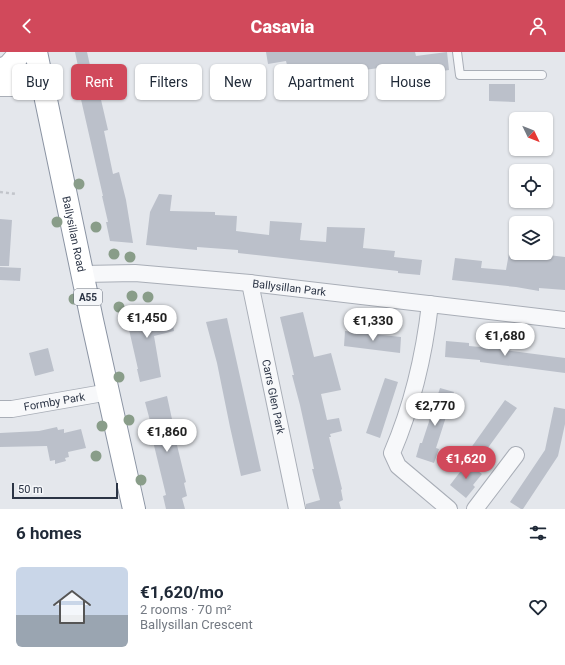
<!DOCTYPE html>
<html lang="en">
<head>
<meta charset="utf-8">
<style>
  body { margin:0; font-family:Roboto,sans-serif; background:#f6f6f7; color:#1f2937; height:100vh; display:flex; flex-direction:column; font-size:15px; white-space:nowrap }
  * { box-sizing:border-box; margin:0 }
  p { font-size:13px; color:#747a83 }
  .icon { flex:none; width:22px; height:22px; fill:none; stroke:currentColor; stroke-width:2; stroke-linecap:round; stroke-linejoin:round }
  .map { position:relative; height:457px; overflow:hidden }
  .drawer { display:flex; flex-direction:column; background:#fff; flex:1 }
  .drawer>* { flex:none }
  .banner { position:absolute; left:12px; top:12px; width:541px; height:36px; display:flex; gap:8px }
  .needle { width:26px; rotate:133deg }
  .fabs { position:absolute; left:509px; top:60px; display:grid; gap:8px }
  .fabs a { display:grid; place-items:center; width:44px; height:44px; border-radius:6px; background:#fff; box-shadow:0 1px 3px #0004; font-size:20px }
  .scale { position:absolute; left:12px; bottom:10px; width:106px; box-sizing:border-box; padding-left:4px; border:2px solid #2b3445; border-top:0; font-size:11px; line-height:14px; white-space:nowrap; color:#2b3445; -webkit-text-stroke:3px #f4f6f9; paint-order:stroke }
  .price { position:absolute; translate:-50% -34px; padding:0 9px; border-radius:14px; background:#fff; color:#222; font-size:13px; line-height:26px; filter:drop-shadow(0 1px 2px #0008) }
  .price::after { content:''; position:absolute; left:50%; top:24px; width:12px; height:9px; margin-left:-6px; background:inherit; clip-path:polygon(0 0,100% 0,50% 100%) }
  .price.on { background:#d1495b; color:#fff }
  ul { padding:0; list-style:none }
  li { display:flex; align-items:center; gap:12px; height:100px; padding:0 16px }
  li+li { border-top:1px solid #e0e1e3 }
  li span { display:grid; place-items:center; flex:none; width:112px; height:80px; border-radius:6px; color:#555 }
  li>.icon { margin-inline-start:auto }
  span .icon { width:48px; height:48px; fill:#fffc; stroke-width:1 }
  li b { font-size:17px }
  h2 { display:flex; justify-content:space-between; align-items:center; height:48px; padding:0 16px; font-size:17px }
  .pill { padding:0 14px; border-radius:6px; background:#fff; box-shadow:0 1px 3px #0004; font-size:14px; line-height:36px }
  .pill.on { background:#d1495b; color:#fff }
  header { display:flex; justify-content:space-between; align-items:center; height:52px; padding:0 16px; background:#d1495b; color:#fff; font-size:18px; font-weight:800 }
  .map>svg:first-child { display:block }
</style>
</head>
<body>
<header><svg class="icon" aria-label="back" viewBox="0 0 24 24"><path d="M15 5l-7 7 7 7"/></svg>Casavia<svg class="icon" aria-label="person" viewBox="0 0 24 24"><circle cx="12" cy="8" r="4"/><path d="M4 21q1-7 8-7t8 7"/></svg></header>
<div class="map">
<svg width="565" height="457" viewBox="0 0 565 457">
  <rect width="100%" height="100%" fill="#e4e7ec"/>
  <path fill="#bbc0ca" d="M75,0H87L96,40L99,39L108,78L104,79L113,122L119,120L126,148L133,191L110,189L106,170H108L102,144H103L80,43L84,42Z
    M266,0H415L416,4L447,0L449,18L416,23L415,16L394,19L393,14L343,21L345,38L331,39V37L324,38L319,12L288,17L286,9L268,12Z
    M489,32H515V50L489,49Z
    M159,142L172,143L170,159L215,160V163L237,164L236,179L269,183L270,169L302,171L300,188L326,190L327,175L365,176L363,196L395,199L394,205L422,208L420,223L398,221V219L238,201V198L197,195V198L146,193L150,160Z
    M0,167L12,168L9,214H0Z
    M509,201H531L565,205V238L539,236V239L516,235L452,228L455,206L482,209L481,216L506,218Z
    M0,215L21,216L20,229L0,228Z
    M129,256L171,262L174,279L154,284L161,325L140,330L137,317H138L125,260Z
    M303,260L314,305L331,301L341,338L321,342L327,368L339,366L342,379L330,382L331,385H329L342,437L341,438L343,448L339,450L341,457H306V452L320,448L312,417H314L300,353L292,323H294L280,265Z
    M227,266L261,419L241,424L230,375L217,311L206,270Z
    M345,279L401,285L400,301L344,294Z
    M446,289L469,291V294L504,297V298L565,306V321L480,310V308L445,305Z
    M48,296L54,319L35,324L29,301Z
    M385,326L398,330L380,386L366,381Z
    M440,336L454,340L436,396L439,397L434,411L416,405L420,391H422Z
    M167,344L175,381H174L186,430L184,431L187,444L182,446L185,457H166L163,444L166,443L151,381L153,380L145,350Z
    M505,348L517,356L474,415L463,407Z
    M554,355L565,357V372L558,404L523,457H521L510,450L545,398Z
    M57,375L58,378L64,377V381L81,377L86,396L68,400L69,405L65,406L66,409L55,412V408L50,409L47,394L0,395V381L39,379Z
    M467,411L482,422L473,433L475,435L466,446L450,433Z"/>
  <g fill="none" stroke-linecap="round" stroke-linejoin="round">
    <g stroke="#a9aeb7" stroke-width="10">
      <path id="lane" d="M457,0L460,23H542"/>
    </g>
    <g stroke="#a9aeb7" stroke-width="18">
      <g id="street">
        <path id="s1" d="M84,222L135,221L250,231L565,268"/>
        <path id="s2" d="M250,231L297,457"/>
        <path d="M430,252C424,305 413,352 392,401L398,414L449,457"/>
        <path id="s3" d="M0,357H12L109,340"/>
        <path d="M475,457L516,403"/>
      </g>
    </g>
    <g stroke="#a9aeb7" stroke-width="24">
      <path id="secondary" d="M0,18L9,14L21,0
        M0,33H42"/>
    </g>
    <g stroke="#8b94a3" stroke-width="24">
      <g id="highway">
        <path id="s4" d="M36,0L92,268L134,457"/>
      </g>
    </g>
    <path stroke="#c2c5cb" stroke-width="2.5" stroke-dasharray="3 3" stroke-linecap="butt" d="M0,140L16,142"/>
    <use href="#lane" stroke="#f7f8fa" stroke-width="8"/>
    <use href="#street" stroke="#f7f8fa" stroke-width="16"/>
    <use href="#secondary" stroke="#fff" stroke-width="22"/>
    <use href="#highway" stroke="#fff" stroke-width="22"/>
  </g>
  <g fill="#899d89">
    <circle cx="79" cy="132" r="5.5"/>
    <circle cx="57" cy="170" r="5.5"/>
    <circle cx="96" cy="175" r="5.5"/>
    <circle cx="114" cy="202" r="5.5"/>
    <circle cx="130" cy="205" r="5.5"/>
    <circle cx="132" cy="244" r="5.5"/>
    <circle cx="148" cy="245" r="5.5"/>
    <circle cx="74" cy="247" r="5.5"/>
    <circle cx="119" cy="255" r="5.5"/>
    <circle cx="119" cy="325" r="5.5"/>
    <circle cx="129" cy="368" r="5.5"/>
    <circle cx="102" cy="374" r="5.5"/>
    <circle cx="96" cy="404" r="5.5"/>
    <circle cx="141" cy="428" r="5.5"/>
  </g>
  <g text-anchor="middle" stroke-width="3" stroke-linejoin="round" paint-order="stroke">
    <rect fill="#f4f6f9" stroke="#676e7b" stroke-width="1" x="74" y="237" width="28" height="16" rx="3"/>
    <g font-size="10" font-weight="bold" fill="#2b3445">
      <text x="88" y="249">A55</text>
    </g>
    <g font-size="11" fill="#2b3445" stroke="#f4f6f9">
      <text dy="4" stroke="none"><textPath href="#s4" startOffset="186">Ballysillan Road</textPath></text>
      <text dy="4" stroke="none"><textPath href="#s1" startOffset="206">Ballysillan Park</textPath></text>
      <text dy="4" stroke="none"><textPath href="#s2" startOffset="116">Carrs Glen Park</textPath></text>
      <text dy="4" stroke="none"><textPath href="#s3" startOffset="55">Formby Park</textPath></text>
    </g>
  </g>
</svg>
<div class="fabs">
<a><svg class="needle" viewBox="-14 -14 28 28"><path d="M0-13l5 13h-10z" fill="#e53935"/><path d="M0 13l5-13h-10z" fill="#747a83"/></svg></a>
<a><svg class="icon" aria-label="locate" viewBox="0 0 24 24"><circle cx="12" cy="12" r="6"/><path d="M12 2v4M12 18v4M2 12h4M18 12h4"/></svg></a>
<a><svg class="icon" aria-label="layers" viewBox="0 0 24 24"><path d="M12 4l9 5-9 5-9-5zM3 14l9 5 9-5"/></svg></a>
</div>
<div class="scale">50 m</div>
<b class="price" style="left:147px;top:287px">€1,450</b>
<b class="price" style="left:373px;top:290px">€1,330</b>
<b class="price" style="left:505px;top:305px">€1,680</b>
<b class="price" style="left:435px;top:375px">€2,770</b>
<b class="price" style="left:167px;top:401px">€1,860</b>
<b class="price on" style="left:466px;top:428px">€1,620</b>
<div class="banner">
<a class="pill">Buy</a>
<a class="pill on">Rent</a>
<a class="pill">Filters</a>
<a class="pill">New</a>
<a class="pill">Apartment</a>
<a class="pill">House</a>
</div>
</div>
<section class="drawer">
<h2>6 homes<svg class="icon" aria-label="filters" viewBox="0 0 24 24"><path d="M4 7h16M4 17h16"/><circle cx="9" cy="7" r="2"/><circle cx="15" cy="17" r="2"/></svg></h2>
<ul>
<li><span style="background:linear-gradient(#c9d6e8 60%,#9aa5b1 0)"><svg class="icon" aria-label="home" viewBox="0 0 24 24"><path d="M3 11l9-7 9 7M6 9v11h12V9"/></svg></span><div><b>€1,620/mo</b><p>2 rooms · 70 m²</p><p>Ballysillan Crescent</p></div><svg class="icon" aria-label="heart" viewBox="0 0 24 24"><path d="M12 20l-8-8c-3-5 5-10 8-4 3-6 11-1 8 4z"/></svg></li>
</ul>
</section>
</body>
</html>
